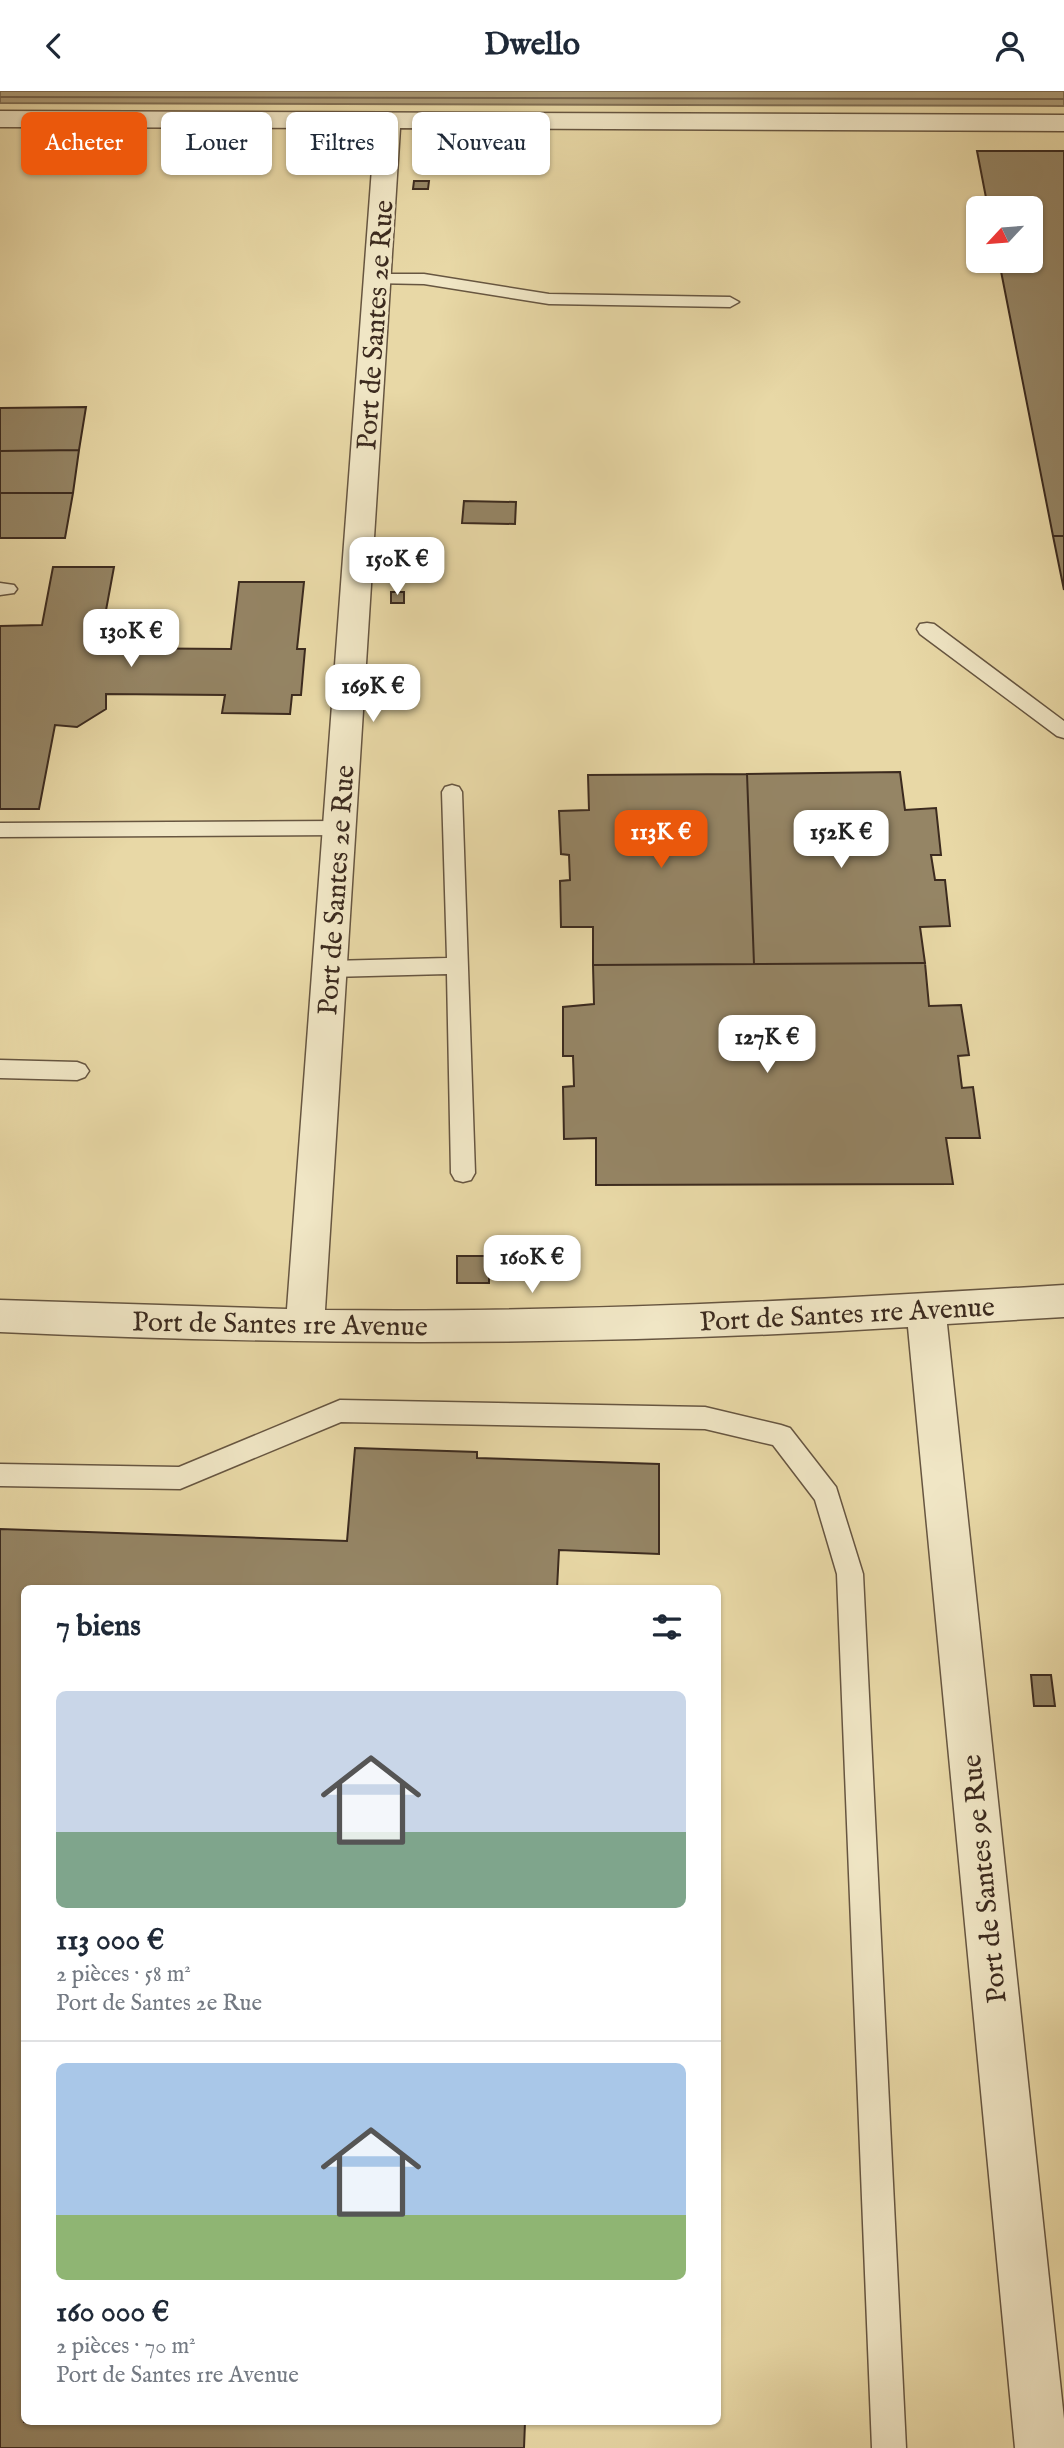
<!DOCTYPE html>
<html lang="fr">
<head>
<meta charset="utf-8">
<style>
  body { margin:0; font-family:"IM FELL English",serif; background:#f2f2f3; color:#1f2937; height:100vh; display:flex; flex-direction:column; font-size:26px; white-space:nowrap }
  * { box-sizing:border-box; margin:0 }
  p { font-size:23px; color:#747a83 }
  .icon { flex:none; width:38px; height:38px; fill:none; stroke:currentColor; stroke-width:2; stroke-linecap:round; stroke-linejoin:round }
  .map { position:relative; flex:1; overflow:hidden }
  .side { position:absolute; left:21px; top:1494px; width:700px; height:840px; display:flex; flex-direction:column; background:#fff; border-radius:10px; box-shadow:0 2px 5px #0004 }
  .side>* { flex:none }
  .guide { position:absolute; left:21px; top:21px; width:700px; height:63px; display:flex; gap:14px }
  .needle { width:46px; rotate:244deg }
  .buttons { position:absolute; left:966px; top:105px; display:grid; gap:14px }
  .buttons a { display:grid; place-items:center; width:77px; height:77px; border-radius:10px; background:#fff; box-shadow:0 2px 5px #0004; font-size:35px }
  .price { position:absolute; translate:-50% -60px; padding:0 16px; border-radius:14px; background:#fff; color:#222; font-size:23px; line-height:46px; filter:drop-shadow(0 2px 4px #0008) }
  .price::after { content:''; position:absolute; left:50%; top:42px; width:21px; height:16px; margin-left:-10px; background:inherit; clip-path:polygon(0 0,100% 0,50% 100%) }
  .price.on { background:#ea580c; color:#fff }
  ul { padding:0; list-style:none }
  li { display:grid; align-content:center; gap:14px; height:371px; padding:0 35px }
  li+li { border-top:2px solid #e0e1e3 }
  li span { display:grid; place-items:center; height:217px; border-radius:10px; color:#555 }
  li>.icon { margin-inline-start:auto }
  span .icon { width:126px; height:126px; fill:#fffc; stroke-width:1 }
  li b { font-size:30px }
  h2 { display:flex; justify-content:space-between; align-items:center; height:84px; padding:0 35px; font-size:30px }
  .chip { padding:0 24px; border-radius:10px; background:#fff; box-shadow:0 2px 5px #0004; font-size:24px; line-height:63px }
  .chip.on { background:#ea580c; color:#fff }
  header { display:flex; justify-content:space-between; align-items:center; height:91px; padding:0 35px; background:#fff; font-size:32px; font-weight:800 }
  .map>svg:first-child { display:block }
</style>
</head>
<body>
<header><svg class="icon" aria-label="back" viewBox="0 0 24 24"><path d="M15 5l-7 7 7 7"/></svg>Dwello<svg class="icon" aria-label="person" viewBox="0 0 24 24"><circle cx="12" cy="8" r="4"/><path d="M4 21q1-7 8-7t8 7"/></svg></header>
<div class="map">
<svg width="1064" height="2357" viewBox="0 0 1064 2357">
  <rect width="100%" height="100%" fill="#e8d8a6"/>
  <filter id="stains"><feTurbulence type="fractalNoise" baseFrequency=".00286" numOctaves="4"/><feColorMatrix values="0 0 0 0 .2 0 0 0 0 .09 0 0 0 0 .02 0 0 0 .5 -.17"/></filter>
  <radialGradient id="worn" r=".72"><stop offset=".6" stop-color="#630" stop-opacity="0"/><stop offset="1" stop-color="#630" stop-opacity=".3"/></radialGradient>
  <path fill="#ae9d78" stroke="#806f54" stroke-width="2" d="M0,0H1064V15L0,12Z"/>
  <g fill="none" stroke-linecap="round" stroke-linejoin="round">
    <path stroke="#75644c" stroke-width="2" d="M0,6L1064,8"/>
  </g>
  <path fill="#958565" stroke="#3c2b1f" stroke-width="2" d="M977,60H1064V445H1053L999,170H1031V117H988Z
    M414,90H429L428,98H413Z
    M86,316L79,359L0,360V317Z
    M79,359L73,402H0V360Z
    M0,402H73L65,447H0Z
    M464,410L516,411L515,433L462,432Z
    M1053,445H1064V499Z
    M53,476H114L99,557L231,558L239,491H304L297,558H305L301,604H292L290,623L222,622L225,604L106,603V618L77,636L55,634L39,718H0V535L42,534Z
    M391,501H404V512H391Z
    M900,681L905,719L936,717L941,764H931L935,789H945L950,835L920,836L925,872L754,873L747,683Z
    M747,683L754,873L593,874V836H561L560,790L570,789L569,764L561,763L559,720L589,719L588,684Z
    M925,872L929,915L961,914L969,964L958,965L962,997L973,996L980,1047H946L953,1093L596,1094V1047L564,1048L563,996L574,995L573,965H563V916L594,913L593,874Z
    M457,1165H489V1192H457Z
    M355,1357L477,1361V1367L659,1373V1463L559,1459L557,1498H24V2331H525L524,2357H0V1438L347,1450Z
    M1031,1584H1051L1055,1615H1034Z"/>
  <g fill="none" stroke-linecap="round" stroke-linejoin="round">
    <g stroke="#675641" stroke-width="3">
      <path id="lane" d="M377,183H424L549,203L730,206L739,211L730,216L549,213L424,193L371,192L368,188L371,184Z
        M0,492L14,494L17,498L14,502L0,504Z
        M927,532L934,533L1064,630V647L1057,645L920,543L917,538L920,533Z
        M452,694L459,696L462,701L475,1082L471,1089L463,1091L455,1089L451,1082L447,883L330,886L322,884L319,878L322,872L330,870L447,867L442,701L445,696Z
        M339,730L347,732L350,737L347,742L339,744L0,746V732Z
        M0,969L77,971L85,974L89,980L85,986L77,989L0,987Z
        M340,1309L705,1316L781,1334L790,1337L836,1396L863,1483L906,2357H872L837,1483L815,1409L773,1354L705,1338L341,1331L180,1398L0,1395V1373L179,1376Z"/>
    </g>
    <g stroke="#675641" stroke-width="3">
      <path id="street" d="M0,20L1064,24V40L400,37L325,1219C572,1222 818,1209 1064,1194V1226L947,1233L1064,2328V2357H1015L908,1236C605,1255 303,1255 0,1241V1209L287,1218L375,37L0,36Z"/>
    </g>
    <use href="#lane" fill="#f0e6c5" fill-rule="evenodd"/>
    <use href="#street" fill="#f0e6c5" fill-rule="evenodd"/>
  </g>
  <g text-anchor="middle" stroke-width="6" stroke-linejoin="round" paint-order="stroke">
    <g font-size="28" fill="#3c2b1f" stroke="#f0e6c5">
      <text transform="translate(374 234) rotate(-86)" y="10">Port de Santes 2e Rue</text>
      <text transform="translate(335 799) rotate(-86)" y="10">Port de Santes 2e Rue</text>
      <text transform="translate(847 1222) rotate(-3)" y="10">Port de Santes 1re Avenue</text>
      <text transform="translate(280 1232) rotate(1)" y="10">Port de Santes 1re Avenue</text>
      <text transform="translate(983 1788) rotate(-96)" y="10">Port de Santes 9e Rue</text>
    </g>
  </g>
  <rect width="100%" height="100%" filter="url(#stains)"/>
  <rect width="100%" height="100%" fill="url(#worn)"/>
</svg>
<div class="buttons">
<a><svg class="needle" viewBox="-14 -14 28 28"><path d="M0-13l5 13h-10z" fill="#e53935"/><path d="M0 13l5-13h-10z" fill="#747a83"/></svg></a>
</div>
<b class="price" style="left:397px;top:506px">150K €</b>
<b class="price" style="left:131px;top:578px">130K €</b>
<b class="price" style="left:373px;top:633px">169K €</b>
<b class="price on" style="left:661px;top:779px">113K €</b>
<b class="price" style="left:841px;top:779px">152K €</b>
<b class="price" style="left:767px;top:984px">127K €</b>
<b class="price" style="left:532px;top:1204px">160K €</b>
<div class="guide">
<a class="chip on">Acheter</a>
<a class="chip">Louer</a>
<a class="chip">Filtres</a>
<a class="chip">Nouveau</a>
</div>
<section class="side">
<h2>7 biens<svg class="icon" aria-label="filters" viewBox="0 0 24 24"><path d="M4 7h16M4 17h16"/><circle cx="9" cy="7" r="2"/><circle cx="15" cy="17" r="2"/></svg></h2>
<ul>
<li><span style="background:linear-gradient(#c9d6e8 65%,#7fa58c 0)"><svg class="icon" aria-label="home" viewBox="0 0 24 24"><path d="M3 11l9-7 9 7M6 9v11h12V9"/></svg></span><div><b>113 000 €</b><p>2 pièces · 58 m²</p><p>Port de Santes 2e Rue</p></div></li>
<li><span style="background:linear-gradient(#a9c7e8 70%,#8fb573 0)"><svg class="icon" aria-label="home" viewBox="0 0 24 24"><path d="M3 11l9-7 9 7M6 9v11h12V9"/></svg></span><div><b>160 000 €</b><p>2 pièces · 70 m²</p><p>Port de Santes 1re Avenue</p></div></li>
</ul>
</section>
</div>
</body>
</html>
